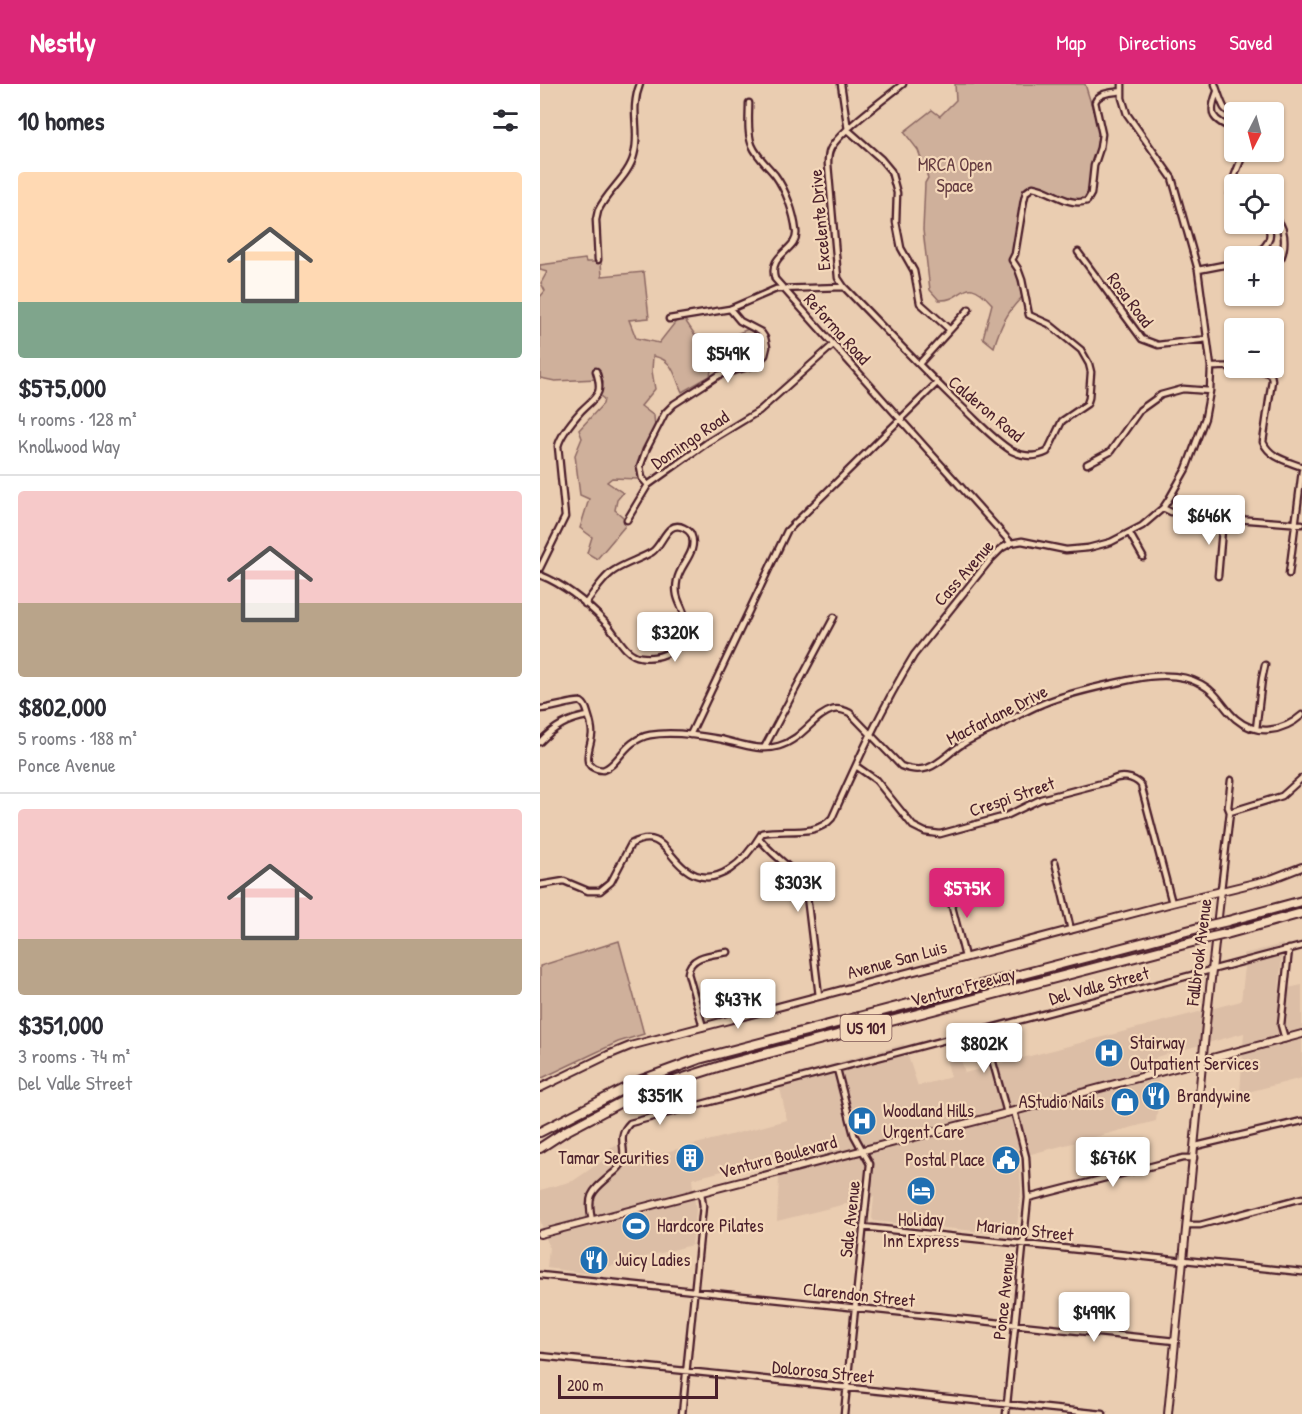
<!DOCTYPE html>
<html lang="en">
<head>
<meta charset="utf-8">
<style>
  body { margin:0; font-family:"Patrick Hand",sans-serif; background:#f7f7f7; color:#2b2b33; height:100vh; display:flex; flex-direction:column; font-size:22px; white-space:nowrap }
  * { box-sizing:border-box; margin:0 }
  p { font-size:20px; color:#7c7c81 }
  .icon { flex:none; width:33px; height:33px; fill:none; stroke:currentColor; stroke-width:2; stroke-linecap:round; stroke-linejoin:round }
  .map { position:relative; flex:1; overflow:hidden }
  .details { display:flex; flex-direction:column; background:#fff; width:540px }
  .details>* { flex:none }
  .needle { width:39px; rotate:186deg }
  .buttons { position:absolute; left:684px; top:18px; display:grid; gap:12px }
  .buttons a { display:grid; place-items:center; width:60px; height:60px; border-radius:6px; background:#fff; box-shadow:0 2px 4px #0004; font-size:30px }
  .scale { position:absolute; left:18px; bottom:15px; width:160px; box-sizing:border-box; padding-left:6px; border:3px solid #4a1f2b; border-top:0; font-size:16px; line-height:21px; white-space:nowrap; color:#4a1f2b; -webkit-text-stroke:4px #f4d8ba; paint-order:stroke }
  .price { position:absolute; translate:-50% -51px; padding:0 14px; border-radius:6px; background:#fff; color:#222; font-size:20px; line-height:39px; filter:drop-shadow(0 2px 3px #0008) }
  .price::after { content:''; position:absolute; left:50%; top:36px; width:18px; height:14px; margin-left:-9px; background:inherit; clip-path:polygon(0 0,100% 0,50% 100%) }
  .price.selected { background:#db2777; color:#fff }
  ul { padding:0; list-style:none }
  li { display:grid; align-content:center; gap:12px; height:318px; padding:0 18px }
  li+li { border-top:2px solid #e1e1e2 }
  li span { display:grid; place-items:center; height:186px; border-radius:6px; color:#555 }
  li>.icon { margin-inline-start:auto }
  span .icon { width:108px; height:108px; fill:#fffc; stroke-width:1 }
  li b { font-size:26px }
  h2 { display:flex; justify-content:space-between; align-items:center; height:72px; padding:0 18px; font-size:26px }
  header { display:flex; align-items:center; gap:36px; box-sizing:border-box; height:84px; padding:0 30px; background:#db2777; color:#fff }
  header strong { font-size:28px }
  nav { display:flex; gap:33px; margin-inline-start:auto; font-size:21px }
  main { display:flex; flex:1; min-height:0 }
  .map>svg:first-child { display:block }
</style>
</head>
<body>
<header>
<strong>Nestly</strong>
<nav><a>Map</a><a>Directions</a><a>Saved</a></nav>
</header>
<main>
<section class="details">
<h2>10 homes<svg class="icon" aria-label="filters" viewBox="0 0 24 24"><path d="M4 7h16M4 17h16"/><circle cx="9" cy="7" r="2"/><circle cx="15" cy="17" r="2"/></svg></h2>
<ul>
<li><span style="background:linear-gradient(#ffd9b3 70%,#7fa58c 0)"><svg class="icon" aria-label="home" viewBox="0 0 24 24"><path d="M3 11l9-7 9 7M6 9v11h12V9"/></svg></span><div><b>$575,000</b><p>4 rooms · 128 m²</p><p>Knollwood Way</p></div></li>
<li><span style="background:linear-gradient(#f6c9c9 60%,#b9a48a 0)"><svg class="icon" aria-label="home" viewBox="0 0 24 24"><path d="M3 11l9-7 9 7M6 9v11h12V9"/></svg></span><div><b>$802,000</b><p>5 rooms · 188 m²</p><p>Ponce Avenue</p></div></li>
<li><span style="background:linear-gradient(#f6c9c9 70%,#b9a48a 0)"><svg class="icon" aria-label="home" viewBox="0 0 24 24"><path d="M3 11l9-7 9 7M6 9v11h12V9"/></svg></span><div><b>$351,000</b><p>3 rooms · 74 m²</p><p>Del Valle Street</p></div></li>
</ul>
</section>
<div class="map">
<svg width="762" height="1330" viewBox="0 0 762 1330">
  <rect width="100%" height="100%" fill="#eacdb1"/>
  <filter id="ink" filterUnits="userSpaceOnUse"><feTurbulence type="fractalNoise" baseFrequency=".0167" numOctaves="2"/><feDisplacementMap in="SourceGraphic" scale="12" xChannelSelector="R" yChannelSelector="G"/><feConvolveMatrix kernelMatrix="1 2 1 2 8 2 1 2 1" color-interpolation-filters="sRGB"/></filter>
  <g filter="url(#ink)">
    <path fill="#dcbea6" d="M743,860L739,906L762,901V994L700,1010L704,949L616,973L620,1007L616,1037L491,1070L479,1077L481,1106L476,1151L334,1137L332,1134L334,1113L237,1137L240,1072L152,1095L156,1127L152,1161L44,1189L7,1184L9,1163L0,1136V1106L33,1097L68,1073L69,1064L76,1061L78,1066L88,1078L247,1036L238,995L364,960L378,1002L411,993L404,967L417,963L425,989L701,917L705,883L703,870Z"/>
    <path fill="#cfb09b" stroke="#8c6863" stroke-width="1.5" d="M415,0H545L558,42L559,55L552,81L549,112C529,127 506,92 486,103L482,113L473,171L470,176L476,187L482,213C467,228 460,243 454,263L443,254L452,220C423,187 425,218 399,216L390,206L383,146L385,99L388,94L378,66L364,48L392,26L400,32L416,16Z
      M45,175L46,178H61L62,192L104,188L109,234L89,236L96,254L119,259L137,236H145L155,251L182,256L208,245L216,250L222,257L174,267L167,261L162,263L172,281L170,292L142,308C134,291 134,276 113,272L112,287L115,305L101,322L114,332L115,343L100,373L99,395L72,394L67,398L83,409L77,416L75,426L83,433L85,442L57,475L47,469L52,453L40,444L49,415L40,411L35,371L42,354L39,346L63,320L64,315L60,312L63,298L57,284L53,285L57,295L15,297L0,294V213L5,207L1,199L7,188L0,186V181Z
      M79,857L104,950L78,958L0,995V882Z"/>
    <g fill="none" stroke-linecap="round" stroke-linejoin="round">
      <g stroke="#4a1f2b" stroke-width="9">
        <path id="street" d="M301,0L308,46L341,75L351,87L357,109L356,138L361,164L374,187L380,219L409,245
          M363,0C346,14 297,49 290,66C288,70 288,76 288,80L298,194L304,203C344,244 382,285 423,324C439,339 454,356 472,367C484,373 495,374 507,368L522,337L547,320L549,314L551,288L549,280L541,266L509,240L489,231L482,196L478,185L472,176L475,170L484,116L486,108L493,103C512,106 527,123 547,117L551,110L554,82L560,64L562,50L555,18C559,8 572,9 582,7
          M675,0C689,42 683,21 717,28
          M677,8C668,31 672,36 694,45
          M209,19C209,33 207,49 212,61C217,73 227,81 235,91C246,106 254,129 256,147C259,167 227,169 235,195L471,459
          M734,45L736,49
          M694,127C683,110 698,85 704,68
          M734,134C746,140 746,162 741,174
          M538,168L602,255L618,261L667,255
          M714,172C725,164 735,154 727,140
          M58,176L56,136L58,127C67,107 89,92 94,71C101,46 89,28 100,0
          M658,186L694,179
          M129,235L190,225L236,205L304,203
          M379,280L429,225
          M671,283C689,283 716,280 731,291L732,296L723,358C730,374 747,377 762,383
          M547,380L570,368L600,326L621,311L643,305L670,307
          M108,401L102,394L100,383L106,366L125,329L134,320L179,291L215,281L225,271L227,263L225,254L221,248L200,237L190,225
          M623,424L631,428L683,434L762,440
          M87,436L108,401L168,358L219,327L293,261
          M590,450L603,473
          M0,484L25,433L18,362C21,350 33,336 41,327C56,312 64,311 56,287
          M749,490L762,387
          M0,491C25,501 47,519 66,539C76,549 84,571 101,573C122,576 146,564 146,540C146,524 133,517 137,497C139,481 159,468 151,450C150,448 146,445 144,444C127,435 123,461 112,468C100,475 86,479 75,486C63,493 54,509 45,520
          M678,492L683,434
          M0,625C9,625 37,616 41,618C46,621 47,626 48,630C50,636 52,643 52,649C52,663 37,684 63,686C79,681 84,656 110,651C132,647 158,651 179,655C199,659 219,668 239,662C263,655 274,631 292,626C298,624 304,626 310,629L361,682C390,693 399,676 421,661C432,654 445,649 457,643C472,635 487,626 502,620C527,609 566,601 594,595C615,591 641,589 661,600C678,609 683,624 696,635C716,652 743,648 762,631
          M716,645L722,595L725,581
          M150,651L247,447L397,299
          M0,658C14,643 28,635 48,632
          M224,664L294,533
          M316,682L336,696L373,742L385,748L400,750L466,732L501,715L570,697C580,691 593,692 601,701L632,819
          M690,728L742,712L762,694
          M219,754C233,773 255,784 266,804L279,912
          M515,778L531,846
          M0,801L24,797L48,807H60L71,798L91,760C121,744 126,770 144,784C176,810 207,774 222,749C245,744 275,754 292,734C317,678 342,623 374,571L449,477L462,464L471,459L482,457L526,466L548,464L571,458L602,442L623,424L629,415L646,385L665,334L670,307L671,283L658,186L632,94L587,30L582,14V0
          M407,803L425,873
          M681,806L690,728L688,723L691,696
          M163,943L148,889C150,871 172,871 188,868
          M444,946L467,1029
          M745,955L741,941L749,865
          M297,985L314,1051L330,1080L304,1330
          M656,1062L762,1037
          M488,1114L643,1074H654
          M52,1137C46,1109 53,1107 72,1090C76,1087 80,1083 82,1079C88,1064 75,1054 90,1039L762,862
          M647,1141H660L762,1114
          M323,1143L644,1177
          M644,1176L762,1188
          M0,1191L635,1257
          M0,1272L563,1330
          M142,1330L163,1122L161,1109
          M466,1330L488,1114L486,1073L474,1027"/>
      </g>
      <g stroke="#4a1f2b" stroke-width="10">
        <path id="secondary" d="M0,1004L68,971L90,962L632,819L731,795L762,783
          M0,1150L459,1031L762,950
          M628,1330L666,940L681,806"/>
      </g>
      <g stroke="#4a1f2b" stroke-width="12">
        <path id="highway" d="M688,837L762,817
          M686,850L762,829
          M0,1048L99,997L159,975L666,842
          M0,1064L26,1047L100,1008L187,980L664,855"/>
      </g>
      <use href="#street" stroke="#f4d8ba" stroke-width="4.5"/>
      <use href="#secondary" stroke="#f4d8ba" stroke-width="6"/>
      <use href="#highway" stroke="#f4d8ba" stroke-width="8"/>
      <g stroke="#4a1f2b" stroke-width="12" stroke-linecap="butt">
        <path id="highway-bridge" d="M666,842L688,837
          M664,855L686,850"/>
      </g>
      <use href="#highway-bridge" stroke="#f4d8ba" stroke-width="8"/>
    </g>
  </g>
  <defs>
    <g id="hospital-disc" transform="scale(1.5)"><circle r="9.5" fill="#1f6fb2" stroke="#f4d8ba"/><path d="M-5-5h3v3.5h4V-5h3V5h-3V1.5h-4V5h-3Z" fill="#fff"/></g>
    <g id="restaurant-disc" transform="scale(1.5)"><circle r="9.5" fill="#1f6fb2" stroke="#f4d8ba"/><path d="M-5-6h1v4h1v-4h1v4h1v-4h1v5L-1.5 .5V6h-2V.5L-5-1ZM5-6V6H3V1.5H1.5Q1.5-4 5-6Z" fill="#fff"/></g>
    <g id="shop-disc" transform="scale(1.5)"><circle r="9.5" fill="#1f6fb2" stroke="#f4d8ba"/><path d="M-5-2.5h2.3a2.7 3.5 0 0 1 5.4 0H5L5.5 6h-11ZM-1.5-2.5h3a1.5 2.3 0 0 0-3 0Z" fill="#fff"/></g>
    <g id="building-disc" transform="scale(1.5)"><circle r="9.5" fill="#1f6fb2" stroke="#f4d8ba"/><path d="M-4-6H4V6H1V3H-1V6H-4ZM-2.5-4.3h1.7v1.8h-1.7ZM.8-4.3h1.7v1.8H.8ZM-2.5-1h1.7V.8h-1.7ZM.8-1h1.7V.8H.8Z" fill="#fff"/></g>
    <g id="civic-disc" transform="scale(1.5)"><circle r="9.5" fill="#1f6fb2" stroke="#f4d8ba"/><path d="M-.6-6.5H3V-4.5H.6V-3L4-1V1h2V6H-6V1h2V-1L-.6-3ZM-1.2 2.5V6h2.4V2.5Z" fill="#fff"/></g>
    <g id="hotel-disc" transform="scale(1.5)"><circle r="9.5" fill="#1f6fb2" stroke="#f4d8ba"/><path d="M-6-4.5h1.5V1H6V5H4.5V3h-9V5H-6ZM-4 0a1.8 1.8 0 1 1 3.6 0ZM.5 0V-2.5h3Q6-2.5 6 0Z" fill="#fff"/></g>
    <g id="stadium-disc" transform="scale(1.5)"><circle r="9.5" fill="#1f6fb2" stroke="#f4d8ba"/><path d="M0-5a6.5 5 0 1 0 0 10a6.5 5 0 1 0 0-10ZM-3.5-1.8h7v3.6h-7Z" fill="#fff"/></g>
  </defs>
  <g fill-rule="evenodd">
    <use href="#hospital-disc" x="569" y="969"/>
    <use href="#restaurant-disc" x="616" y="1012"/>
    <use href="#shop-disc" x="585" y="1018"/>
    <use href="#hospital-disc" x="322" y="1037"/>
    <use href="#building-disc" x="150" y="1074"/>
    <use href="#civic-disc" x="466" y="1076"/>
    <use href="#hotel-disc" x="381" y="1107"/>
    <use href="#stadium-disc" x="96" y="1142"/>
    <use href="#restaurant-disc" x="54" y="1176"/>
  </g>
  <g text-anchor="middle" stroke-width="4.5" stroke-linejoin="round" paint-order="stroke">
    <rect fill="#f4d8ba" stroke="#7d5656" stroke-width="1.5" x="300.5" y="931" width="51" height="26" rx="4.5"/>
    <g font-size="16" font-weight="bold" fill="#4a1f2b">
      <text x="326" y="950">US 101</text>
    </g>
    <g font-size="18" fill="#653c41" stroke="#f4d8ba">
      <text x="415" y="87">MRCA Open<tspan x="415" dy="21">Space</tspan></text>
    </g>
    <g font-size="18" fill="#4a1f2b" stroke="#f4d8ba">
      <text transform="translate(280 136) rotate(-95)" y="6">Excelente Drive</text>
      <text transform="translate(590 216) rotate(53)" y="6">Rosa Road</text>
      <text transform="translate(297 245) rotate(48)" y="6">Reforma Road</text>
      <text transform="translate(446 325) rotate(40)" y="6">Calderon Road</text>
      <text transform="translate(150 356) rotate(-34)" y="6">Domingo Road</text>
      <text transform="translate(424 489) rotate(-49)" y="6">Cass Avenue</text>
      <text transform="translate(457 631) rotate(-27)" y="6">Macfarlane Drive</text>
      <text transform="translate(472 713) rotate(-19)" y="6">Crespi Street</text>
      <text transform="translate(659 868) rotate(-83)" y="6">Fallbrook Avenue</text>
      <text transform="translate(357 876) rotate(-15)" y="6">Avenue San Luis</text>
      <text transform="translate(559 902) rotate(-15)" y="6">Del Valle Street</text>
      <text transform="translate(423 903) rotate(-15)" y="6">Ventura Freeway</text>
      <text transform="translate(238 1073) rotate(-15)" y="6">Ventura Boulevard</text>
      <text transform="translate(310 1135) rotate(-84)" y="6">Sale Avenue</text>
      <text transform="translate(485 1146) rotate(6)" y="6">Mariano Street</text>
      <text transform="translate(319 1211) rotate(6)" y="6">Clarendon Street</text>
      <text transform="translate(464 1212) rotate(-84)" y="6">Ponce Avenue</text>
      <text transform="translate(283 1288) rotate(6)" y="6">Dolorosa Street</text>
    </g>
    <g font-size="18" fill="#4a1f2b" stroke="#f4d8ba" text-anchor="start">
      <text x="590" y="965">Stairway<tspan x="590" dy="21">Outpatient Services</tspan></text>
      <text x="637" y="1018">Brandywine</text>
      <text x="564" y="1024" text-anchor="end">AStudio Nails</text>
      <text x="343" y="1033">Woodland Hills<tspan x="343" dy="21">Urgent Care</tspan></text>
      <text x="129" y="1080" text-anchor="end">Tamar Securities</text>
      <text x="445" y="1082" text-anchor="end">Postal Place</text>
      <text x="381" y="1142" text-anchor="middle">Holiday<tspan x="381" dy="21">Inn Express</tspan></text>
      <text x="117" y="1148">Hardcore Pilates</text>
      <text x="75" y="1182">Juicy Ladies</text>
    </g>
  </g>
</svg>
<div class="buttons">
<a><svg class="needle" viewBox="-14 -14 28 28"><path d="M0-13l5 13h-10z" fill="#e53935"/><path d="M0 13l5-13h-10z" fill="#7c7c81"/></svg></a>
<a><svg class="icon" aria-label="locate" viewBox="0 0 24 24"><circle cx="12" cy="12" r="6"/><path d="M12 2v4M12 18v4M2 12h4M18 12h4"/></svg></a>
<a>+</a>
<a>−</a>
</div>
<div class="scale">200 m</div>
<b class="price" style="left:188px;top:300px">$549K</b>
<b class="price" style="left:669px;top:462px">$646K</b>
<b class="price" style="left:135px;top:579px">$320K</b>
<b class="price" style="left:258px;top:829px">$303K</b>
<b class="price selected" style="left:427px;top:835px">$575K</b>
<b class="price" style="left:198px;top:946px">$437K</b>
<b class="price" style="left:444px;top:990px">$802K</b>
<b class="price" style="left:120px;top:1042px">$351K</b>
<b class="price" style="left:573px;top:1104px">$676K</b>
<b class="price" style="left:554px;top:1259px">$499K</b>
</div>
</main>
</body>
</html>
